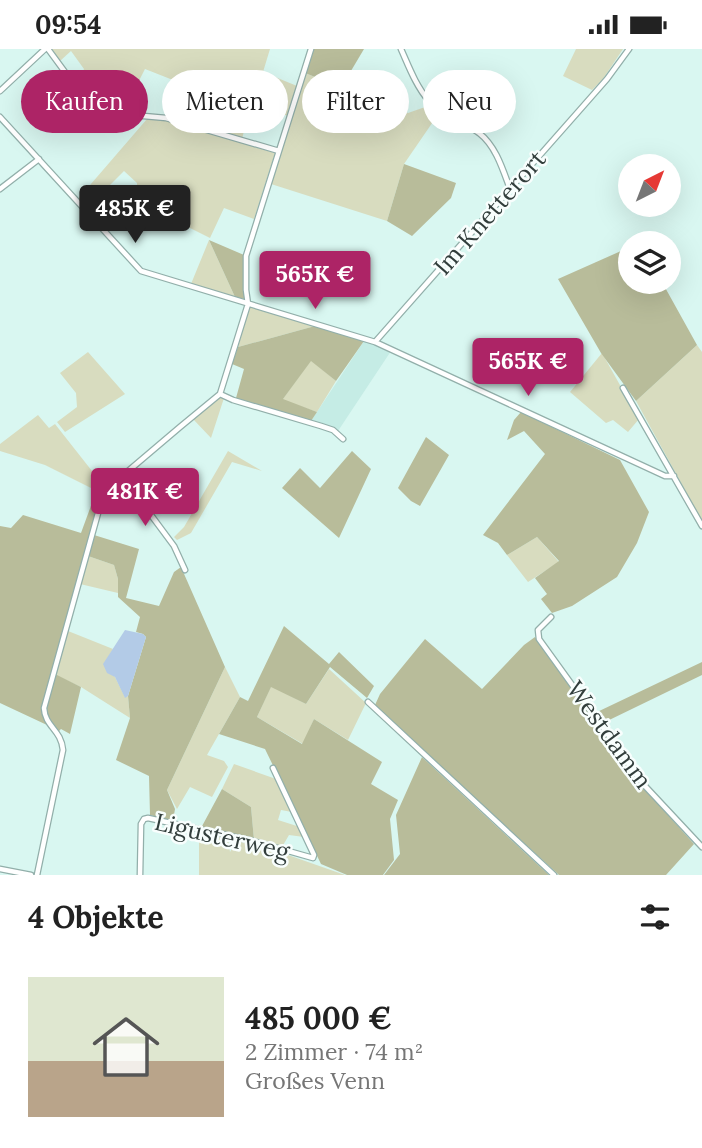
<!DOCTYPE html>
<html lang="de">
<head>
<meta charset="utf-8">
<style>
  body { margin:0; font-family:Lora,serif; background:#f6f6f6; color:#222; height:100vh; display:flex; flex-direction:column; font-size:26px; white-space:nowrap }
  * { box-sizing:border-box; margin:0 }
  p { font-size:23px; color:#767676 }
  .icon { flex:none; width:38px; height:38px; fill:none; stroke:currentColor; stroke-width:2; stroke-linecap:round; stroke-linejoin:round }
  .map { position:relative; height:826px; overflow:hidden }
  .panel { display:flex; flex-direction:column; background:#fff; flex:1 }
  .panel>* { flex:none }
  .banner { position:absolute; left:21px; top:21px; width:662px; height:63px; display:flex; gap:14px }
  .needle { width:46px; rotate:42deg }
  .fabs { position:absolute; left:618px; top:105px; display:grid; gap:14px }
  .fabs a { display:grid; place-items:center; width:63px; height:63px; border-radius:50%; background:#fff; box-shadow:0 7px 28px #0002; font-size:35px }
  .price { position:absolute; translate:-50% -60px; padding:0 16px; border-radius:7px; background:#ad2466; color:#fff; font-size:23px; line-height:46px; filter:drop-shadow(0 2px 4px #0008) }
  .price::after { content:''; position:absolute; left:50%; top:42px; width:21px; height:16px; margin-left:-10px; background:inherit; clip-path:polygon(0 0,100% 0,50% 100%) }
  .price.active { background:#222; color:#fff }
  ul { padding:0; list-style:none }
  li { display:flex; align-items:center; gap:21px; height:175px; padding:0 28px }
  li+li { border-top:2px solid #e0e0e0 }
  li span { display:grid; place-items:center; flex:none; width:196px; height:140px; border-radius:0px; color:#555 }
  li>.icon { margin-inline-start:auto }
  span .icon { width:84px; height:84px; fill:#fffc; stroke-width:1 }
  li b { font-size:30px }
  h2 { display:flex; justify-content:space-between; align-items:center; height:84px; padding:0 28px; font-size:30px }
  .chip { padding:0 24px; border-radius:32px; background:#fff; box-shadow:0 7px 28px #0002; font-size:24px; line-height:63px }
  .chip.active { background:#ad2466; color:#fff }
  .status { display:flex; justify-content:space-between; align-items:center; height:49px; padding:0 35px; background:#fff; direction:ltr }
  .status svg { height:19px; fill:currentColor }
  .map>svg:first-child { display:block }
</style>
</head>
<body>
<div class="status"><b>09:54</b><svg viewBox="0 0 49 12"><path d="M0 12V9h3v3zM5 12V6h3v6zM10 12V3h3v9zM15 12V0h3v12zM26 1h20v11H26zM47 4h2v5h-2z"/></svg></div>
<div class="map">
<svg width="702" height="826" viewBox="0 0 702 826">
  <rect width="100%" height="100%" fill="#d9f7f1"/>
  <path fill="#c5ece5" d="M364,292L391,302L338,382L332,378L311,372Z"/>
  <path fill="#d8dcbf" d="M52,0H270L263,23L297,37L288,67L251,54L242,90L169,67L178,33L145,20L123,63L100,61L88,50L77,34L84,20L71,2L60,12Z
    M576,0H623L603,30L592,41L563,27Z
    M305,24L408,64L428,57L439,64L404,115L387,172L271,135Z
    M147,70L165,71L275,104L254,170L224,159L210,189L170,169L137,147V134L124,122L86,160L78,150Z
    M209,191L235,248L191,235Z
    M249,258L315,277L238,298Z
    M697,296L702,303V472L636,352Z
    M88,303L125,345L65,383L57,373L77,358L76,344L60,324Z
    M602,304L639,370L628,383L613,371L606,374L570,343Z
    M311,311L336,332L317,363L282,351Z
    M221,348L224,349L211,389L193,370Z
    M38,366L49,379L55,375L103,436L97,442L45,416L0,402V395Z
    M228,402L262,422L232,413L191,484L177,491L174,488L184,478Z
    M537,488L559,513L528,533L507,506Z
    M88,507L114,516L118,530V544L80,535Z
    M68,582L113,600L104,615L115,628L125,648L128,647L130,669L81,638L55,626Z
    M225,618L240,648L207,706L224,712L228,718L212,748L190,738L177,760L167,741Z
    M329,620L366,654L348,691L314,670L303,695L257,668L271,637L306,655Z
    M234,715L276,730L292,763L281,761L278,771L300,778L304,788L289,786L282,798L254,791L251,758L222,740Z
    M199,783L228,789L230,803L236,791L271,800L345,826H199Z"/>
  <path fill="#b8bc9a" d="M312,0H364L345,32L375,47L379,53L305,24Z
    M404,115L456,134L451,149L412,187L387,172Z
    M209,191L244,206L245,250L235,248Z
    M630,198V233H662L697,296L636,352L601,304L558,230Z
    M315,277L364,292L336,332L311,312L283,350L317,363L311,372L236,349L244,320L232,315L238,298Z
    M521,363L620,411L649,463L637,494L617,528L572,557L552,564L541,550L547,545L535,529L559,512L537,488L507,506L498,494L483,486L545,405L524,382L507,391L514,371Z
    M426,388L449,406L420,457L411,452L398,439Z
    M352,402L371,420L339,489L282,439L300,419L320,439Z
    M103,437L106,440L101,447L51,623L81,638L70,685L61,680L56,685L47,676L0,654V477L11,479L23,466L81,484L96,443Z
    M94,486L139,500L126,549L159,557L174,523L181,518L225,618L167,741L175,760L173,772L150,766L149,727L116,711L130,669L128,647L146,588L143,585L136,583L140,568L118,548V530L114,516L88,507Z
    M284,577L329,615L339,603L374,637L367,649L330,618L306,655L271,638L257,668L302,695L314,670L382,713L371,735L398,751L390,770L394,811L383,826H347L321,815L265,700L219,685L240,648L248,652Z
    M535,588L639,734L694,795L666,826H559L424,703L375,656L380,645L425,590L482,640L524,596Z
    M702,613V626L603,674L595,664Z
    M422,708L549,826H384L400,805L396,766Z
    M222,740L251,758L254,791L201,779Z"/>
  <path fill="#b3cbe7" d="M125,581L143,585L146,588L128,647L125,649L115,628L107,624L103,615Z"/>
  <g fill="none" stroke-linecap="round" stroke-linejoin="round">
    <g stroke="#92afaa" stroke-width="7">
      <path id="street" d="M48,0L87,53L99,63L166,69L279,102
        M401,0C409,18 416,37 429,52C442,67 463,73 479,84C496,97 503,121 510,140
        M0,42L45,0
        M0,68L141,222L375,293L665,427H674
        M0,140L39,110
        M375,293L578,63L607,30L629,0
        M623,339L702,477
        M220,345L233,351L321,377L333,381L343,390
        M122,427L174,497L185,521
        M551,568L538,581L539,590L645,737L702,798
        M368,653L554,826
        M0,820L31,826
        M37,826L63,701C61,680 45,678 44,659L100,457L109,440L114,434L180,378L220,345L248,255L246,241V207L311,0
        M140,826L141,775L144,770L148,769L253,792L313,809L314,806L273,719"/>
    </g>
    <use href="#street" stroke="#fff" stroke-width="4.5"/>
  </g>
  <g text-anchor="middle" stroke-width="5" stroke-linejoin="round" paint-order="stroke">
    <g font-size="24" fill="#323e3c" stroke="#f8fefd">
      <text transform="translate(490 164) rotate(-49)" y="8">Im Knetterort</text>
      <text transform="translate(609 686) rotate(54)" y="8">Westdamm</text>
      <text transform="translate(222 788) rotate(13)" y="8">Ligusterweg</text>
    </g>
  </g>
</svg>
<div class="fabs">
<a><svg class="needle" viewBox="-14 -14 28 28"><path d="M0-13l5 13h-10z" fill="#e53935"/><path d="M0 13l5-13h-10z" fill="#767676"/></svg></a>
<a><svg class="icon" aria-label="layers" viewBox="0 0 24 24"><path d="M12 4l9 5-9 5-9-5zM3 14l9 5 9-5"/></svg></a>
</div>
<b class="price active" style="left:135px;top:196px">485K €</b>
<b class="price" style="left:315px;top:262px">565K €</b>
<b class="price" style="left:528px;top:349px">565K €</b>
<b class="price" style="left:145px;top:479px">481K €</b>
<div class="banner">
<a class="chip active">Kaufen</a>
<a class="chip">Mieten</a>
<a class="chip">Filter</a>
<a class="chip">Neu</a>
</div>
</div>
<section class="panel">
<h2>4 Objekte<svg class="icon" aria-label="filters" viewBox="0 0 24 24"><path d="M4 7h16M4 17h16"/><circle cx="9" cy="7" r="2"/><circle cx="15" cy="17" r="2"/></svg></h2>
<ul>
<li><span style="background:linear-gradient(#dfe7d0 60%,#b9a48a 0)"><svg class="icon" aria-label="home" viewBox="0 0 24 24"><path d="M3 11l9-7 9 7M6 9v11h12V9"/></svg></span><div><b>485 000 €</b><p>2 Zimmer · 74 m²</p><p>Großes Venn</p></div></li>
</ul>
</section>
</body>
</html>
